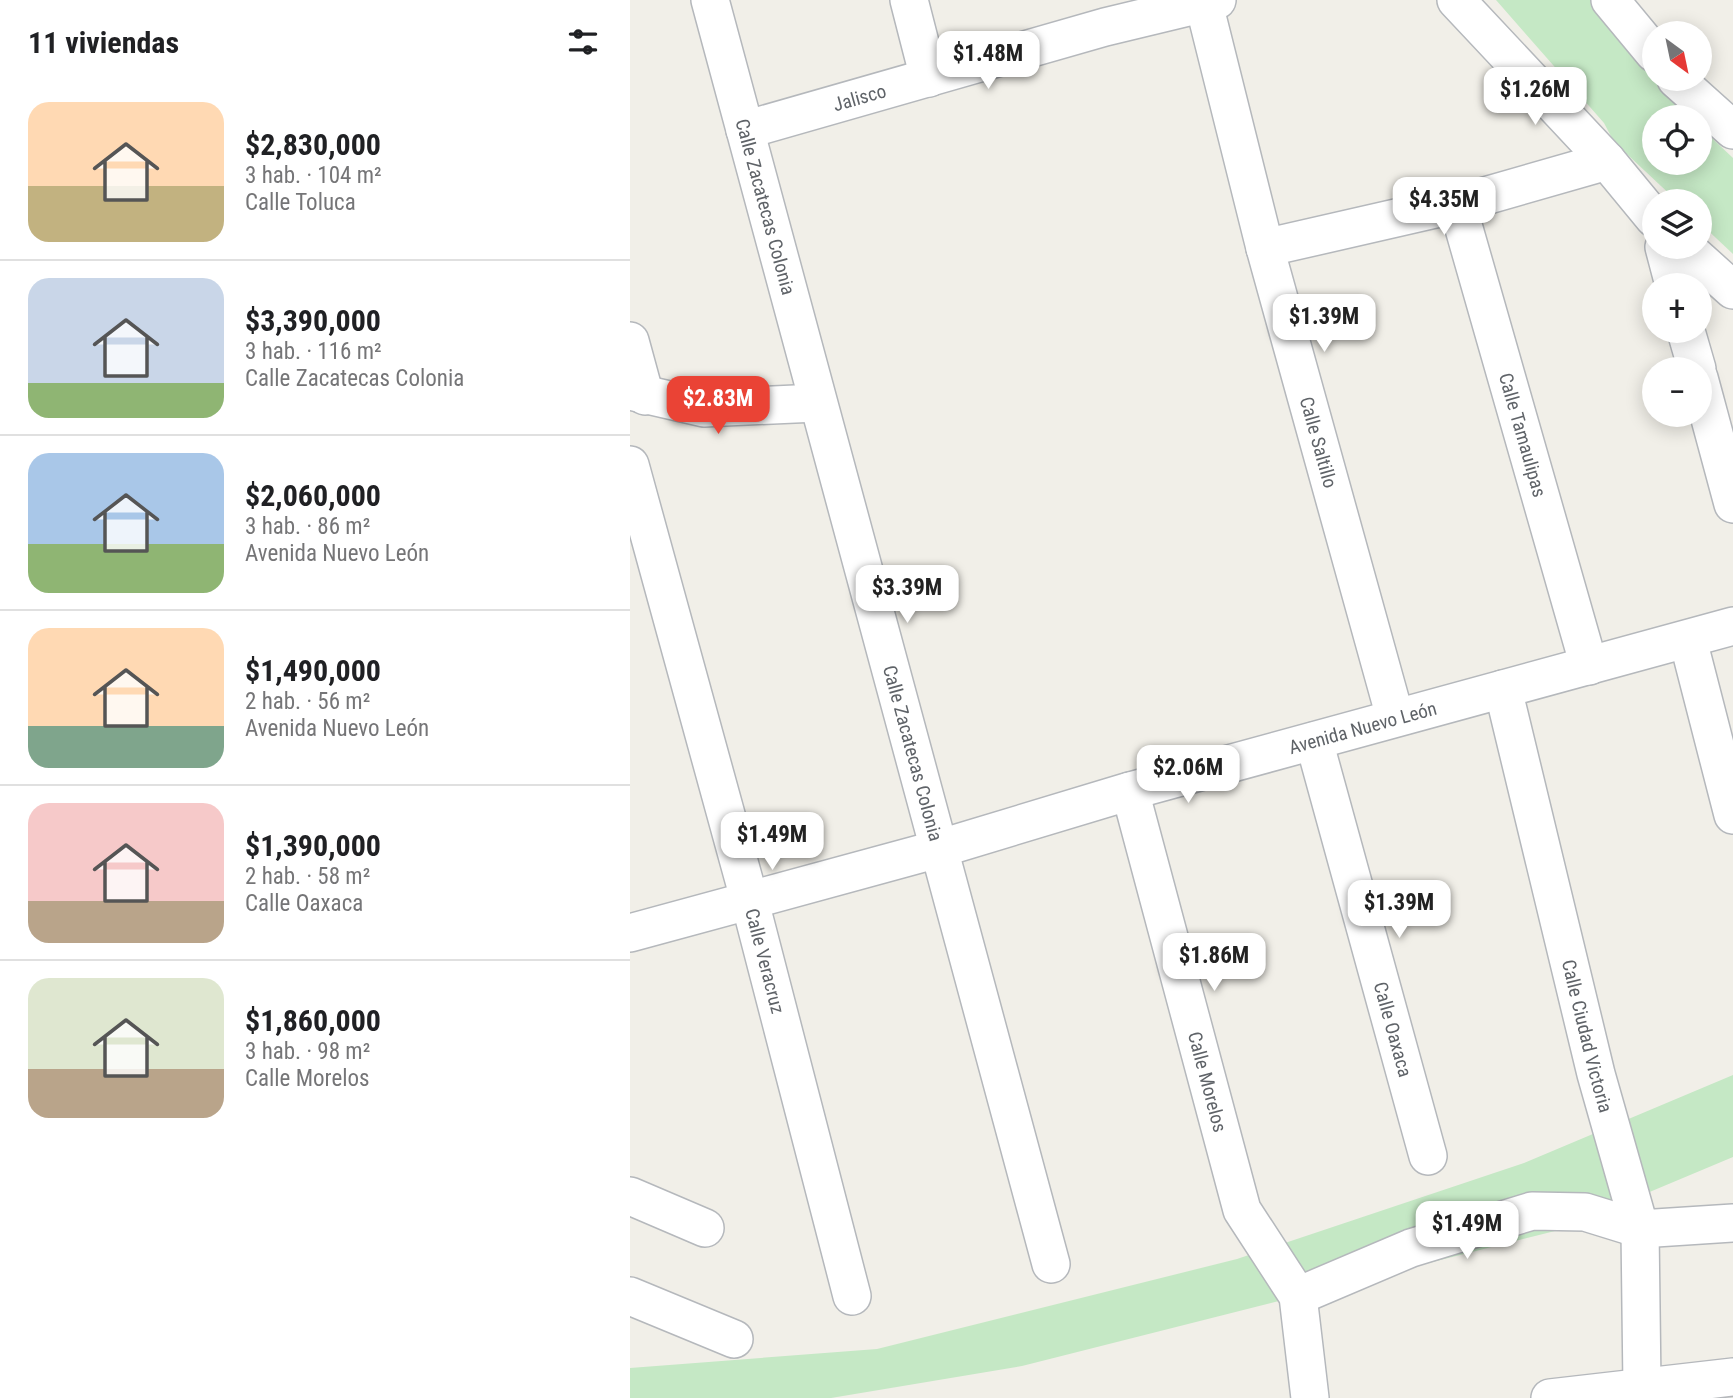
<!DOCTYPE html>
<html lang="es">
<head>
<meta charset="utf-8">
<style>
  body { margin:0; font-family:"Roboto Condensed",sans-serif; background:#f2f2f2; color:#202124; height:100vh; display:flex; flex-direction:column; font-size:26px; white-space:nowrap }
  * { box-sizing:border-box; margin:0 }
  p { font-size:23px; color:#757577 }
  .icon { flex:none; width:38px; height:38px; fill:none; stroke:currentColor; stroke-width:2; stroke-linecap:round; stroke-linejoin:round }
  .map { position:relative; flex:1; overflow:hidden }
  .drawer { display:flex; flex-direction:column; background:#fff; width:630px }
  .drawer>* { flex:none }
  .needle { width:46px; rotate:147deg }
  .tools { position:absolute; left:1012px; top:21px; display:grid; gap:14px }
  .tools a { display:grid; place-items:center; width:70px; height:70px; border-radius:50%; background:#fff; box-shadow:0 4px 18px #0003; font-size:35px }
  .price { position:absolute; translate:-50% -60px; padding:0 16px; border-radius:14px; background:#fff; color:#222; font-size:23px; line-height:46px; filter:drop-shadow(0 2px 4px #0008) }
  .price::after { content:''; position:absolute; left:50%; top:42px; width:21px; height:16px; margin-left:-10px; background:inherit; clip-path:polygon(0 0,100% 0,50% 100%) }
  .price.on { background:#ea4335; color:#fff }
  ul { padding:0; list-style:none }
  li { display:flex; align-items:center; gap:21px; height:175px; padding:0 28px }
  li+li { border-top:2px solid #e0e0e0 }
  li span { display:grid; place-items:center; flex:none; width:196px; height:140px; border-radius:21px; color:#555 }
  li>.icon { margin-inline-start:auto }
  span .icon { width:84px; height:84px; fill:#fffc; stroke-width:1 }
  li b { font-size:30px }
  h2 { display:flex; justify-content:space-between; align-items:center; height:84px; padding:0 28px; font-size:30px }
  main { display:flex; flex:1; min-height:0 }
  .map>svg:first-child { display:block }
</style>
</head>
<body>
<main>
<section class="drawer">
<h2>11 viviendas<svg class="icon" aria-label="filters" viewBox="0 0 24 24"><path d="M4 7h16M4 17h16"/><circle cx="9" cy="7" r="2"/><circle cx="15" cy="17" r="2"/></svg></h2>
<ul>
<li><span style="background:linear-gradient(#ffd9b3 60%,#c2b280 0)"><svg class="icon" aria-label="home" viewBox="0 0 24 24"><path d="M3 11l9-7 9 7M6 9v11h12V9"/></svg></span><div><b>$2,830,000</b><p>3 hab. · 104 m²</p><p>Calle Toluca</p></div></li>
<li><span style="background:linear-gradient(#c9d6e8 75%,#8fb573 0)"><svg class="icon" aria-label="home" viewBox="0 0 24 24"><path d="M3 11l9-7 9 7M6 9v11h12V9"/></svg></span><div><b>$3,390,000</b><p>3 hab. · 116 m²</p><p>Calle Zacatecas Colonia</p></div></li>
<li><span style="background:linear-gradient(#a9c7e8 65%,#8fb573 0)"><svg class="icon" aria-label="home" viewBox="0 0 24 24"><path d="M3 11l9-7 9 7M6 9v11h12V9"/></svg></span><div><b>$2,060,000</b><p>3 hab. · 86 m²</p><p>Avenida Nuevo León</p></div></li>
<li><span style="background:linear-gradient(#ffd9b3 70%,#7fa58c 0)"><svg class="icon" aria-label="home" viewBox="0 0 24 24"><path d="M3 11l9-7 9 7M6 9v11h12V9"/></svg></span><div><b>$1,490,000</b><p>2 hab. · 56 m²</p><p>Avenida Nuevo León</p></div></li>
<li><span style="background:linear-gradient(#f6c9c9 70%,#b9a48a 0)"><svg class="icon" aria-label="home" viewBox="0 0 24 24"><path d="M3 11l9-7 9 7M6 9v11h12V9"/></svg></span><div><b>$1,390,000</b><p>2 hab. · 58 m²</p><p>Calle Oaxaca</p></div></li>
<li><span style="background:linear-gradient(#dfe7d0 65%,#b9a48a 0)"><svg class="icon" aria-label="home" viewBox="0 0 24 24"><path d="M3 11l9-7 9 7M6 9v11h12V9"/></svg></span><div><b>$1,860,000</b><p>3 hab. · 98 m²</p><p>Calle Morelos</p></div></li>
</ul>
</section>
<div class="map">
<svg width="1103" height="1398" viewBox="0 0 1103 1398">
  <rect width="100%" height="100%" fill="#f1efe8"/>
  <path fill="#c5e8c5" d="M866,0H964L1024,74V79H1027L1060,117H1024V163H1069V126L1103,158V254L1069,222V201H1047L984,142L974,123Z
    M1103,1075V1157L929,1230L392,1366L201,1398H0V1368L247,1349L607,1259L894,1163Z"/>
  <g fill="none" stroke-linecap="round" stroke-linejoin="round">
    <g stroke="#b5b8bc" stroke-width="40">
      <g id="minor">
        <path id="s1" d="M80,0L421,1264"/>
        <path d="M279,0L299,78"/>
        <path d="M826,0L977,161L1024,218"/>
        <path d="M980,0L1024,53"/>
        <path id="s2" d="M574,4L635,248L765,717"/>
        <path d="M1046,79L1103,130"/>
        <path id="s3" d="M115,130L475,27L587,0"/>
        <path id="s4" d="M827,204L959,666"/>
        <path d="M1034,247L1044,285"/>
        <path d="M1055,247L1103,290"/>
        <path d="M635,248L827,204L977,161"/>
        <path d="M1056,331L1067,369"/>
        <path d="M0,341L15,396"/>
        <path d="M1069,378L1103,504"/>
        <path d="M0,391L74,408L187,403"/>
        <path id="s5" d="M0,465L120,902L222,1296"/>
        <path d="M1058,640L1103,815"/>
        <path id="s6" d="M873,689L966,1074L1010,1229L1012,1386"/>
        <path id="s7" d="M684,741L798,1156"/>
        <path id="s8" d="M500,791L612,1210L668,1296L680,1398"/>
        <path id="s9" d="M0,933L308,849L500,791L1103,626"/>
        <path d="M0,1196L75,1228"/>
        <path d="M0,1296L104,1339"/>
        <path d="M668,1296L781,1248L902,1211L955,1212L1010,1229L1103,1223"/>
        <path d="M920,1398L1103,1377"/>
      </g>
    </g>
    <use href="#minor" stroke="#fff" stroke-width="37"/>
  </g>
  <g text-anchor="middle" stroke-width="5" stroke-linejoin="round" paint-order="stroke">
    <g font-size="19" fill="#5f6368" stroke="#fff">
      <text dy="7" stroke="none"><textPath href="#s3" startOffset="119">Jalisco</textPath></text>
      <text dy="7" stroke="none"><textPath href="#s1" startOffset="214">Calle Zacatecas Colonia</textPath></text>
      <text dy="7" stroke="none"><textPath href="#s4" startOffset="240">Calle Tamaulipas</textPath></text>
      <text dy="7" stroke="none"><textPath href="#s2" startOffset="453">Calle Saltillo</textPath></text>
      <text dy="7" stroke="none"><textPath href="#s9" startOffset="761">Avenida Nuevo León</textPath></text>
      <text dy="7" stroke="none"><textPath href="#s1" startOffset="780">Calle Zacatecas Colonia</textPath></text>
      <text dy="7" stroke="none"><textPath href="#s5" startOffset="514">Calle Veracruz</textPath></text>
      <text dy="7" stroke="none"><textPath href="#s7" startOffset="299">Calle Oaxaca</textPath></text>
      <text dy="7" stroke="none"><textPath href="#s6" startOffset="357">Calle Ciudad Victoria</textPath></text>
      <text dy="7" stroke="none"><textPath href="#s8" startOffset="301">Calle Morelos</textPath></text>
    </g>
  </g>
</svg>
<div class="tools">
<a><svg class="needle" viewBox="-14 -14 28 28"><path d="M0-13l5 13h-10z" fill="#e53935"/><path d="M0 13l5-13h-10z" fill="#757577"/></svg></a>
<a><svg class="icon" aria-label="locate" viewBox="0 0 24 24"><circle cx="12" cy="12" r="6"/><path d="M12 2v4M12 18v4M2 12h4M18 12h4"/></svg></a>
<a><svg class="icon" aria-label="layers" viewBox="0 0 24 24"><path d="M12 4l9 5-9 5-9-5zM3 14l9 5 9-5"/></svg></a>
<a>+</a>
<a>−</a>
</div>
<b class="price" style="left:358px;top:91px">$1.48M</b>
<b class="price" style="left:905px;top:127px">$1.26M</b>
<b class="price" style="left:814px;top:237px">$4.35M</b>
<b class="price" style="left:694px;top:354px">$1.39M</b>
<b class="price on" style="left:88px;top:436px">$2.83M</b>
<b class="price" style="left:277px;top:625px">$3.39M</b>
<b class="price" style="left:558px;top:805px">$2.06M</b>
<b class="price" style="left:142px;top:872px">$1.49M</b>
<b class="price" style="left:769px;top:940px">$1.39M</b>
<b class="price" style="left:584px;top:993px">$1.86M</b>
<b class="price" style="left:837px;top:1261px">$1.49M</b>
</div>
</main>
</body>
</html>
